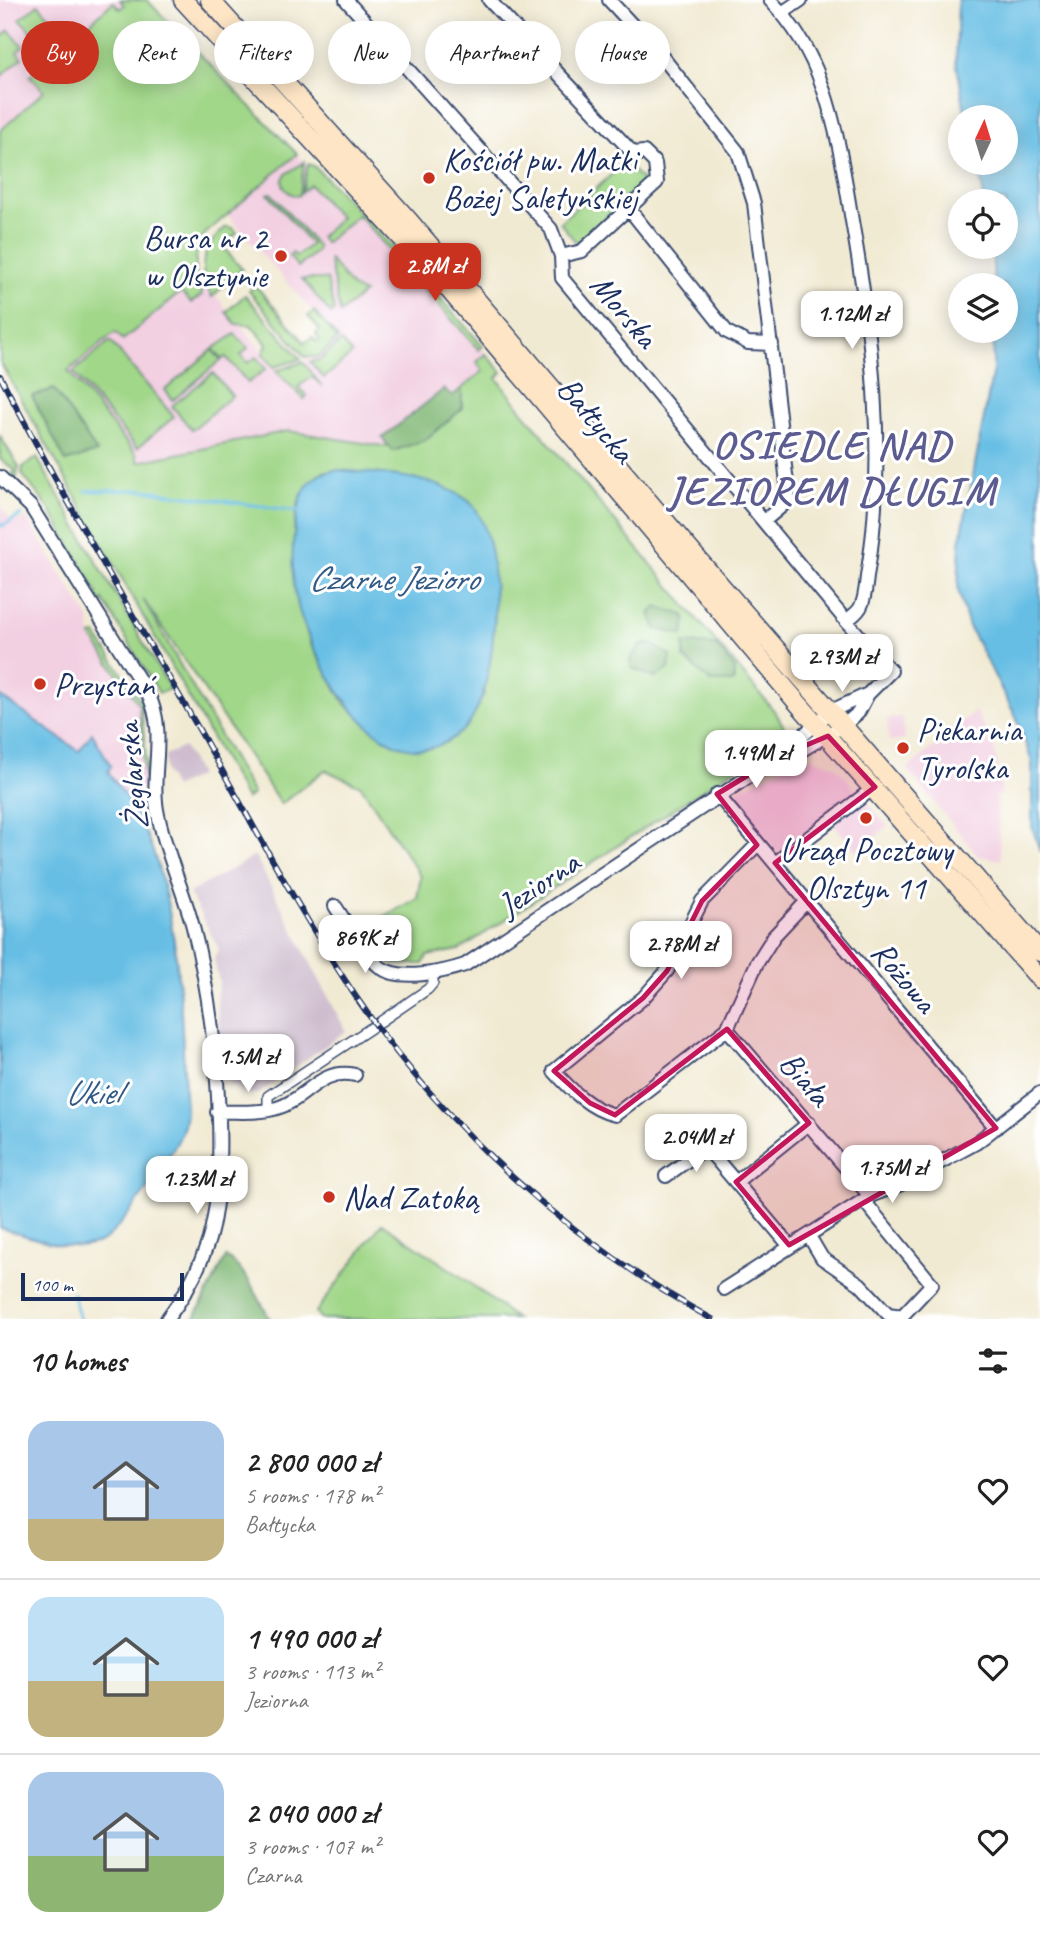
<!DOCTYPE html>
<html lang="en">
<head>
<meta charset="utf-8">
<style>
  body { margin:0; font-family:Caveat,sans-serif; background:#f6f6f6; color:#222; height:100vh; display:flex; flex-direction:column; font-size:26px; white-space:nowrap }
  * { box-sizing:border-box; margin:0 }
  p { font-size:23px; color:#767676 }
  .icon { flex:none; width:38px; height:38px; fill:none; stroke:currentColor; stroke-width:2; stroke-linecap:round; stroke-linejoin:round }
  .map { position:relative; height:1319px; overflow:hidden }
  .drawer { display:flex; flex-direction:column; background:#fff; flex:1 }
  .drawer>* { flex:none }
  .top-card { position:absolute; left:21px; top:21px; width:999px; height:63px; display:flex; gap:14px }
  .needle { width:46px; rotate:4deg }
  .fabs { position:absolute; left:948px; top:105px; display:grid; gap:14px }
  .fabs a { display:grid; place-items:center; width:70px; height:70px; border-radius:50%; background:#fff; box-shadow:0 4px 18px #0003; font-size:35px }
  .scale { position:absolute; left:21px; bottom:18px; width:163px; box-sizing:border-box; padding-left:7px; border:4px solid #1b2f5e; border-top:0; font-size:19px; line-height:24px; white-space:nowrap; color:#1b2f5e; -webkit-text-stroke:5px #fff; paint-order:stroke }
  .price { position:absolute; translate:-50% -60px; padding:0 16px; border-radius:14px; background:#fff; color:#222; font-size:23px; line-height:46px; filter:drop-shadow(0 2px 4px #0008) }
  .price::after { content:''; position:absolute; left:50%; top:42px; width:21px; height:16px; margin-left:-10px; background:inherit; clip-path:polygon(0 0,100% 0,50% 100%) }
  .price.on { background:#c8321e; color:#fff }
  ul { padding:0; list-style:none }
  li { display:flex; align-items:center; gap:21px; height:175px; padding:0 28px }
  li+li { border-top:2px solid #e0e0e0 }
  li span { display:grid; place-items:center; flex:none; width:196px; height:140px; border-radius:21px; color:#555 }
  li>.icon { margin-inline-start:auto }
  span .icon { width:84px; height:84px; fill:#fffc; stroke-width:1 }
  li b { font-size:30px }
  h2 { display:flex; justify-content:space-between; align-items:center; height:84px; padding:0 28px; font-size:30px }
  .chip { padding:0 24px; border-radius:32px; background:#fff; box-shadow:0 4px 18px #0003; font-size:24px; line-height:63px }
  .chip.on { background:#c8321e; color:#fff }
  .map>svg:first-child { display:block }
</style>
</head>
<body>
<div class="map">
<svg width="1040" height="1319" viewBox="0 0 1040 1319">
  <rect width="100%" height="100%" fill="#fff"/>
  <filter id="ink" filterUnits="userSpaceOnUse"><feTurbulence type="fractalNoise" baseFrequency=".0143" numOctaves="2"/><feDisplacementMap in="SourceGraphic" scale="14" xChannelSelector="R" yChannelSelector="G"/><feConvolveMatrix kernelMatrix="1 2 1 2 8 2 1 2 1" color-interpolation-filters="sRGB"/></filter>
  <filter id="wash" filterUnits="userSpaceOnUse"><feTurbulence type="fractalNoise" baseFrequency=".00686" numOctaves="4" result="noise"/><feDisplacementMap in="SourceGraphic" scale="28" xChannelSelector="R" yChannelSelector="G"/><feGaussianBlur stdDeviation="1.57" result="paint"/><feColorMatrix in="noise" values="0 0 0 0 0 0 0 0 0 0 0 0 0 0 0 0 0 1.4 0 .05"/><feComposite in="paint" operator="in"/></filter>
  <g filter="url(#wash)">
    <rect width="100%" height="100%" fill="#f1ead3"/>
    <path fill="#f2cfe1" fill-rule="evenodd" d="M0,0H148L306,164L401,255L502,372L413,444L382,446L288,431L73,475L0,332ZM225,212L334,336L286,379L176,248Z
      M0,505L12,522L26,518L89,618L91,637L139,705L145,786L23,838L0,796Z
      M975,711L994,744L1002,794L996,796L1001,860L978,856L907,769Z
      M902,717L905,740L889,741L887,719Z
      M806,756L835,766L888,826L857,852L828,817L780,855L728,795Z"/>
    <path fill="#cfbdcf" d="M184,747L199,775L174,788L165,771V755Z
      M255,856L346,1031L258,1094L246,1093L228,1082L220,1054L217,994L219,982L214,958L219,949L189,893Z"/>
    <path fill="#a1d789" stroke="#5e8374" stroke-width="2" fill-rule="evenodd" d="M120,0H147L297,154L205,234C192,253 194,274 202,295L191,303L181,292L123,340L115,332L68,371L136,454L138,462L288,431L382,446L413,444L462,404V388L483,371L477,362L486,354L502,372L497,378L524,413L776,713L788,734L459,950L427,956L423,964H391L357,932L417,898L421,877L361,786L325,770L281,804L143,599L253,794L246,799L0,362V131L44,91L30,76L43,64L53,73L57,69L49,59L72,38L81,48L86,44L78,34L113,2L120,9L124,5ZM337,470L391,476L492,583L495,617L484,694L469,724L456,736L380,735L345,704L311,645L299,609L294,531L296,514L300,497L322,472Z
      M38,4L53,20L35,36L20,19Z
      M9,30L23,46L17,52L22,58L0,77V38Z
      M304,162L300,193L298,196C289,195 278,186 285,175C288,171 299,167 304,162Z
      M625,162L644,182L579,242L575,241L560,222Z
      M308,164L314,166L392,245L483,346L479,350L358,215L325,243L320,237L340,218L310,185L302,192Z
      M271,193L317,246V251L298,267L289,256L293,253L296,257L311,244L268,194Z
      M226,227L233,228L237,233L222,246L242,269L212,297C196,268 202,247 226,227Z
      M329,259L353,288L364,293L340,313Z
      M302,279H327L334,310L331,314Z
      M255,285L305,343L312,337L317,342L320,340L316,334L320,330L308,316L314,311L338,339L318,357H305L249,291Z
      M245,295L301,359L274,367L263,354L267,344L251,325L236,324L226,312Z
      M235,334L248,348L241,355L248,363L256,357L266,369L248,383L226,357L222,359L213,349Z
      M110,341L174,417L137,448L73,372Z
      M341,341L352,354L324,378L310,362L320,360Z
      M212,350L221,360L173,400L165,390Z
      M303,362L322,386L312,377L298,387L307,396L304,399L276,371Z
      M213,373L232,396L192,430L172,406Z
      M0,436L19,467L15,484L11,478L15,470L0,459Z
      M37,458L170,689L159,693L103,600L99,607L95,601L98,594L50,510L22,474L23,467Z
      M96,635L141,701L147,767L145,787L139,705L91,636Z
      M382,1223L466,1280L516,1319H321L316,1312Z"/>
    <path fill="#80b875" stroke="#4e746a" stroke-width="2" d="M462,388V409L425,440L393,451L382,438L444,389L452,396Z
      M54,389L97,452L66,462L32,396Z
      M657,607L684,615L686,622L683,635L656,629L650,613Z
      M684,643L716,645L734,668V682H711L684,658Z
      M652,644L671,656L669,669L655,678L632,668L630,660L641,645Z
      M226,1257C247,1270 258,1298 270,1319H194Z"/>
    <path fill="#66bee4" stroke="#4076a1" stroke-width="2" d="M958,0H1040V852L1032,826V762L1016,717L969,627L958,590L960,543L993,370L994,331H1006V285H994L992,247H1006V201H985L977,163H1006V117H966L956,61Z
      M337,470C379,474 430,474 466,499C508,528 501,694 464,729C389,799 317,670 299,610C291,583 291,554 295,526C299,497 305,473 337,470Z
      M0,696L79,751L92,733L111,766L108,772C116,784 125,795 133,808C182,891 181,1019 186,1113C185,1120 184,1128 181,1134C173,1154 118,1234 101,1242C71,1255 29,1236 0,1228Z"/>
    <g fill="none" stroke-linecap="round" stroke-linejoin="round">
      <path stroke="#66bee4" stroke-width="3.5" d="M86,491L143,490L297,511
        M0,524L2,526L21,515
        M73,1294L79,1319"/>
    </g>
  </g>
  <g filter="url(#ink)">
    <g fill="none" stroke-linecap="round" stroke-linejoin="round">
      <g stroke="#3b4b70" stroke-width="12">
        <path id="pedestrian" d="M380,1022L428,989L433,983V971
          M268,1110V1096L371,1028"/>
      </g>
      <g stroke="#3b4b70" stroke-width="16">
        <path id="minor" d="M346,0L551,229L561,256L562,278L846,621
          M489,0L633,153L644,152L655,163L657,182L582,251L561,256
          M609,0L664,59L738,152L754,203L789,500L764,521
          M770,0C794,25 811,53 822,85C837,127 844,172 851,215C871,329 887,454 868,570C866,580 866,597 861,606C859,612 851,617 846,621L891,671L868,694L858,713L844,725L797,753L778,757
          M782,13L801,0
          M629,209L727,332L748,343L772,344
          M0,477L31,507L148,694C168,733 149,775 158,815C166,853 183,889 193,927C214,1007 231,1160 209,1239C200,1268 185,1295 167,1319
          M717,794L996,1128
          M757,845L702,901L667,971L643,998L554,1071C570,1089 591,1110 615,1115L727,1029L757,963L774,936L806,902
          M775,863L875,787
          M335,906C348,925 362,953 380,967C399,982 444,972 465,965L778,757L831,711L868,694
          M727,1029L870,1196
          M217,1112C235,1111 259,1114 277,1108C306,1100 320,1067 355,1075
          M666,1176L706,1147L789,1245
          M736,1182L809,1123
          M809,1236L822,1258L860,1284L888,1314L902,1316L932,1284L864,1201
          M724,1289L870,1196L899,1185L976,1143L1040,1093"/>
      </g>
      <g stroke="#3b4b70" stroke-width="21">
        <path id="secondary" d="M183,0L446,286L796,701L1040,979
          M210,0L409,221L695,556L1040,952"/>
      </g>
      <use href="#pedestrian" stroke="#fff" stroke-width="9"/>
      <use href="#minor" stroke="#fff" stroke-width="12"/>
      <use href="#secondary" stroke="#fde5c5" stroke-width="18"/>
      <g stroke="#1b2f5e" stroke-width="6">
        <path id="rail" d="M0,376C63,497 133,615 201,733C251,821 298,910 354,994C446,1130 568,1240 712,1319"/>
      </g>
      <use href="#rail" stroke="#fff" stroke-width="3.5" stroke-dasharray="10" stroke-linecap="butt"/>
    </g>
  </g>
  <path fill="#c2185b" fill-opacity="0.2" stroke="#c2185b" stroke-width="5" stroke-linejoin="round" d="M828,736L875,787L775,863L996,1128L789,1245L736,1182L809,1123L727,1029L615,1115L590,1103L554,1071L643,998L667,971L702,901L757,845L717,794L778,757Z"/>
  <g fill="#c8321e" stroke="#fff" stroke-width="2.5">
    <circle cx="429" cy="178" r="7"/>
    <circle cx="281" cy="256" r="7"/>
    <circle cx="40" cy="684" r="7"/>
    <circle cx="903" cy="748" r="7"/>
    <circle cx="866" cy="818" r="7"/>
    <circle cx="329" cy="1197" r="7"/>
  </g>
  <g text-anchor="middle" stroke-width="6" stroke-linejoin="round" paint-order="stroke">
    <g font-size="33" fill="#1b2f5e" stroke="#fff" text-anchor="start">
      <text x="443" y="171">Kościół pw. Matki<tspan x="443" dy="38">Bożej Saletyńskiej</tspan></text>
      <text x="267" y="249" text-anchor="end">Bursa nr 2<tspan x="267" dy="38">w Olsztynie</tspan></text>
      <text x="54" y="696">Przystań</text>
      <text x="917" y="741">Piekarnia<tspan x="917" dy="38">Tyrolska</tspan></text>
      <text x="866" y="861" text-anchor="middle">Urząd Pocztowy<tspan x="866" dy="38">Olsztyn 11</tspan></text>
      <text x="343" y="1209">Nad Zatoką</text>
    </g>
    <g font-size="33" fill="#1b2f5e" stroke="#fff">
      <text transform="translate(625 310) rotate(50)" y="12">Morska</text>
      <text transform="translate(597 419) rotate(50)" y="12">Bałtycka</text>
      <text transform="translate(131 776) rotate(-95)" y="12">Żeglarska</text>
      <text transform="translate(538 883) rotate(-34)" y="12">Jeziorna</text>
      <text transform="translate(905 976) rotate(50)" y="12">Różowa</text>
      <text transform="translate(806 1078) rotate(49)" y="12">Biała</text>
    </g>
    <g font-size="35" font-style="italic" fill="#325a86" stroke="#fff">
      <text x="393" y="590">Czarne Jezioro</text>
      <text x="92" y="1104">Ukiel</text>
    </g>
    <g font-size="40" font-weight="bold" letter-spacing="2" fill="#5c5c90" stroke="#fff">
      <text x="832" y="458">OSIEDLE NAD<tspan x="832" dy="46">JEZIOREM DŁUGIM</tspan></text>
    </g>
  </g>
</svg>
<div class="fabs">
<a><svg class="needle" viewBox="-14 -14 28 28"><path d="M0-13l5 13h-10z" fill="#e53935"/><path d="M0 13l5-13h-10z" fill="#767676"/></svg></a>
<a><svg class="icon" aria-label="locate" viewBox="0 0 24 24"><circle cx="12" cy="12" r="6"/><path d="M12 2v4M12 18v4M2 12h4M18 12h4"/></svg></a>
<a><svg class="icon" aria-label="layers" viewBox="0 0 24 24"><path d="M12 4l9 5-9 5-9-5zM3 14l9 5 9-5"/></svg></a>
</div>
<div class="scale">100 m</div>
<b class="price on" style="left:435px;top:303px">2.8M zł</b>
<b class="price" style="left:852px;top:351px">1.12M zł</b>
<b class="price" style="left:842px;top:694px">2.93M zł</b>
<b class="price" style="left:756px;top:790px">1.49M zł</b>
<b class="price" style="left:365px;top:975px">869K zł</b>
<b class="price" style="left:681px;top:981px">2.78M zł</b>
<b class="price" style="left:248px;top:1094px">1.5M zł</b>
<b class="price" style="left:696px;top:1174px">2.04M zł</b>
<b class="price" style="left:892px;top:1205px">1.75M zł</b>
<b class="price" style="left:197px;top:1216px">1.23M zł</b>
<div class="top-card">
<a class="chip on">Buy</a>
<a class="chip">Rent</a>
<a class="chip">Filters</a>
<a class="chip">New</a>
<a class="chip">Apartment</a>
<a class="chip">House</a>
</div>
</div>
<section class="drawer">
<h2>10 homes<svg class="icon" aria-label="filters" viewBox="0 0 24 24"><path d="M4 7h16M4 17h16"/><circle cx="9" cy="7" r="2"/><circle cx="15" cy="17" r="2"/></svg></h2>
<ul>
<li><span style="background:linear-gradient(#a9c7e8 70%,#c2b280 0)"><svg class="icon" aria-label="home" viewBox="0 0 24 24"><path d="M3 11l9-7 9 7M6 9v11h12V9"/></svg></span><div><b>2 800 000 zł</b><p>5 rooms · 178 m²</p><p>Bałtycka</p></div><svg class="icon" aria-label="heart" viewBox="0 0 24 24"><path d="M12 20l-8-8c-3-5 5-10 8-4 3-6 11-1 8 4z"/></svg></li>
<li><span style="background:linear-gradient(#bfe0f5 60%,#c2b280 0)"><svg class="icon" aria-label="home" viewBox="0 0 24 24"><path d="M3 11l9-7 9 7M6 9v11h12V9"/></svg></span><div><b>1 490 000 zł</b><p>3 rooms · 113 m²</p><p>Jeziorna</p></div><svg class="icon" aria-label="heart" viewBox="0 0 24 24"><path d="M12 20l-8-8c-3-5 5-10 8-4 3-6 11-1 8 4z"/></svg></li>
<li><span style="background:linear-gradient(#a9c7e8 60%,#8fb573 0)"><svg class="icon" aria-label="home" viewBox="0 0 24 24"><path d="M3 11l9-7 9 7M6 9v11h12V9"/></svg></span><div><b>2 040 000 zł</b><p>3 rooms · 107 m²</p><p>Czarna</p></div><svg class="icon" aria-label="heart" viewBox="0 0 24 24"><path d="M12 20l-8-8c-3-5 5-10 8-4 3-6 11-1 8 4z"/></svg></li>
</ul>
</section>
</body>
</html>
